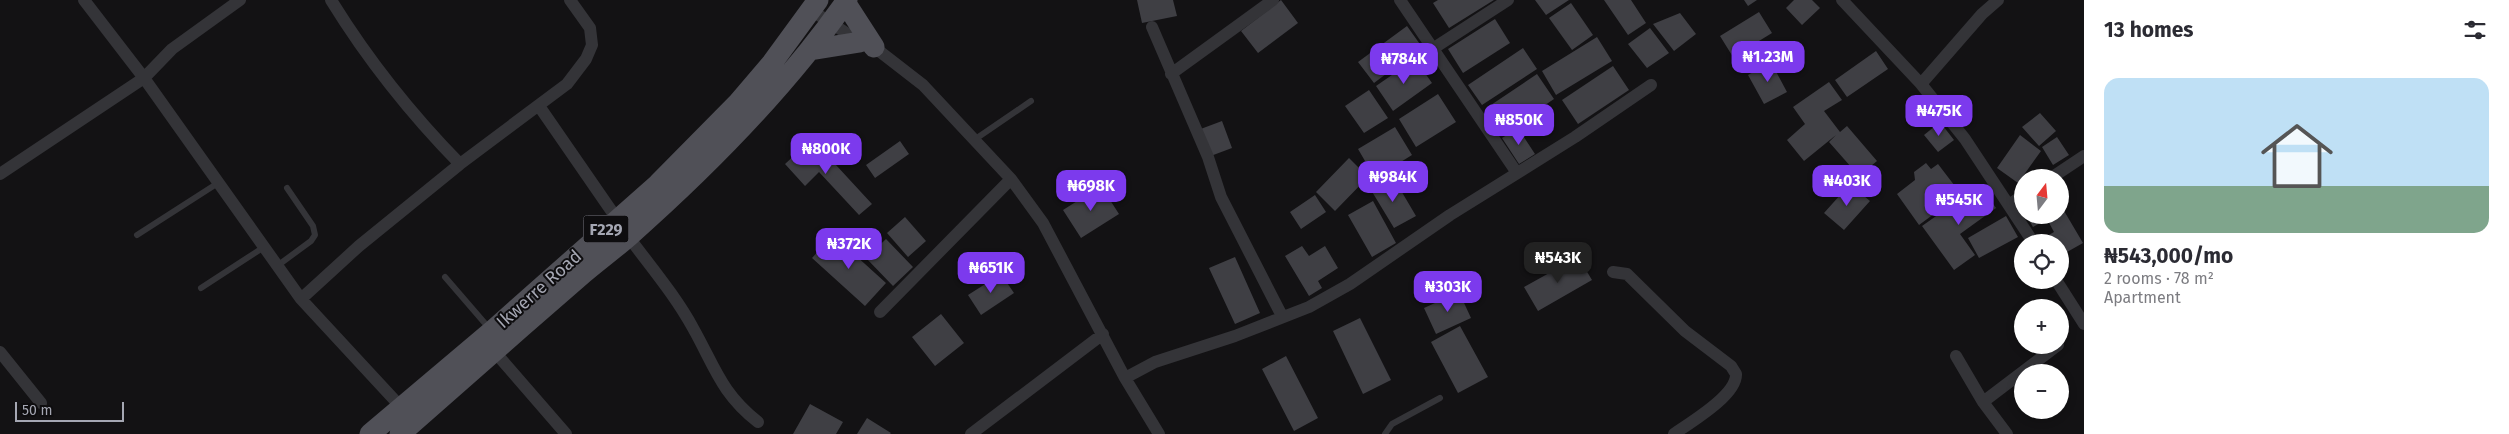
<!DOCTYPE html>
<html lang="en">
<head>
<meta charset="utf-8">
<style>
  body { margin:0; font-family:"Fira Sans",sans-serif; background:#f7f7f7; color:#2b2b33; height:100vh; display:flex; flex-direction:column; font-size:19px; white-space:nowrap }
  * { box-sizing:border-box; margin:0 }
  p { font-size:16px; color:#7c7c81 }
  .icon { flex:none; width:28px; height:28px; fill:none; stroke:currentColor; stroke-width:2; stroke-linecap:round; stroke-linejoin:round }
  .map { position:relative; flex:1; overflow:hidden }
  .panel { display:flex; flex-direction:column; background:#fff; width:425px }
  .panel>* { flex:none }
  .needle { width:32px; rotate:16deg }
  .fabs { position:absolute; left:2014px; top:169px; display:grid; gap:10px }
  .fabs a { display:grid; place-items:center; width:55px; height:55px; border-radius:50%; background:#fff; box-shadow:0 2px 8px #0003; font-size:25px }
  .scale { position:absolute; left:15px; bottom:12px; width:109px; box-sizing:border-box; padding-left:5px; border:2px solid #a5a7b3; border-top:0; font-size:14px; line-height:18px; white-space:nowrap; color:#a5a7b3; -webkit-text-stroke:4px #0e0d0f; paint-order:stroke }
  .price { position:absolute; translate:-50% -42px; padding:0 11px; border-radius:10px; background:#7c3aed; color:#fff; font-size:16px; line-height:32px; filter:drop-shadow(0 1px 2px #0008) }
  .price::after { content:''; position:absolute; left:50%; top:30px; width:15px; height:11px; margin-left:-8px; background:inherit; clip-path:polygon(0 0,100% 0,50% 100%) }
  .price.active { background:#222; color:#fff }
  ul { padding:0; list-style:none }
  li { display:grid; align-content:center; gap:10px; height:265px; padding:0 20px }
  li span { display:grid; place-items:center; height:155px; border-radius:15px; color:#555 }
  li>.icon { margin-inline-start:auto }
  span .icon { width:90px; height:90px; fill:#fffc; stroke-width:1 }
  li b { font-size:21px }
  h2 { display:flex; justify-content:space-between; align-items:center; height:60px; padding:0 20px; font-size:21px }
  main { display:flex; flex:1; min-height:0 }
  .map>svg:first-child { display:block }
</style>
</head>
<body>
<main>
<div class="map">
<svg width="2084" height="434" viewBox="0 0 2084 434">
  <rect width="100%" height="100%" fill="#131214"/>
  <path fill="#3f3f44" d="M1137,0H1173L1177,16L1142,23Z
    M1281,0L1298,23L1258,53L1241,31Z
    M1438,0H1494L1449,28L1433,3Z
    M1535,0H1569L1546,15Z
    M1604,0H1631L1646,23L1628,35Z
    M1744,0H1757L1748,6Z
    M1794,0H1812L1820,8L1802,25L1786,8Z
    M1571,3L1593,35L1572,50L1549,18Z
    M1759,12L1772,33L1733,57L1720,36Z
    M1680,13L1696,34L1674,51L1653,24Z
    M1495,19L1510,43L1463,73L1448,49Z
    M1407,26L1422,47L1374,83L1358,62Z
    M1650,28L1669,53L1647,68L1628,44Z
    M1597,37L1612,61L1556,95L1542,71Z
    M1523,48L1537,69L1482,105L1468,85Z
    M1876,51L1888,69L1847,97L1835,80Z
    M1415,59L1432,83L1393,111L1376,86Z
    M1771,62L1787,92L1764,104L1748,75Z
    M1613,66L1629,90L1578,124L1562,100Z
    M1537,74L1554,99L1502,134L1485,109Z
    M1829,82L1842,100L1824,111L1840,132L1847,126L1877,161L1859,176L1829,142L1836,135L1804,161L1787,140L1805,124L1793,107Z
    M1369,90L1388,118L1364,133L1345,106Z
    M1438,94L1456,122L1416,147L1399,119Z
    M2040,113L2056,131L2039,146L2022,127Z
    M1222,121L1232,148L1208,157L1198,130Z
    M1940,122L1954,140L1938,152L1924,135Z
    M1395,127L1412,155L1375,178L1358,149Z
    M1518,128L1535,154L1519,164L1502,138Z
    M2020,135L2041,151L2018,183L1997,168Z
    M2057,137L2069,155L2053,165L2042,147Z
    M812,139L872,204L859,215L819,172L805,186L785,164Z
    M900,141L909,154L875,178L866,165Z
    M1349,158L1368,177L1335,211L1316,192Z
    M1926,163L1931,169L1938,164L1961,194L1919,225L1897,194L1915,180L1914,172Z
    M1393,177L1416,216L1394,228L1371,190Z
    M1850,184L1870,201L1844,230L1824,213Z
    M1980,185L1996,208L1960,234L1975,255L1954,270L1922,226Z
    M1101,186L1119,214L1081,238L1063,210Z
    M1315,195L1326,212L1301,229L1290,212Z
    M1373,201L1396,243L1372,257L1348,215Z
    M2060,204L2083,243L2060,256V242H2044L2042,239L2054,232L2047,219L2033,227L2026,215H2060Z
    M2006,216L2018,237L1979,258L1968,238Z
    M905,217L926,241L908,257L887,233Z
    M833,235L886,283L865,306L812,258Z
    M886,239L913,267L893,286L866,258Z
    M1302,246L1309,256L1325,246L1338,268L1318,281L1322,288L1309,296L1285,256Z
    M1235,257L1260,313L1235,324L1209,268Z
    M1578,257L1592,280L1538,311L1524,287Z
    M1001,274L1014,293L981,315L968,295Z
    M1459,292L1471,318L1436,334L1424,308Z
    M941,314L964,343L935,366L912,337Z
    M1360,318L1391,380L1363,394L1333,331Z
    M1460,326L1488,377L1458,393L1431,342Z
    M1286,356L1318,418L1294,431L1262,369Z
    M810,404L843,422L836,434H793Z
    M867,418L891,433L890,434H857Z"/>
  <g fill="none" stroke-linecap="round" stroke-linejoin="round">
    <path stroke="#343438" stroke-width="6" d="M974,140L1031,101
      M137,235L218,183
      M277,266L311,241L315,235L313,226L287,188
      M445,277L489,328
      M201,288L264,247
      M1385,434L1392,424L1440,398"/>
    <path stroke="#343438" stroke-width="12" d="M84,0L144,78L301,299L401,407
      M331,0C368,60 411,114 460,164
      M1400,0L1517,173
      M1842,0L1921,84L1965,139L2033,242
      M811,10L860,42L874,47L923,85L1011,179L1043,223L1125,378L1159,434
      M1152,27L1208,157L1221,197L1282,316
      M1434,48L1508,0
      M1171,74L1273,0
      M1921,84L1982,14L1998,0
      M539,106L617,219
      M0,174L144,78L172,49L240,0
      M2051,178L2084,156
      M2009,205L2022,196
      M628,236C650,266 675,295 693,328C715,367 721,393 758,422
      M1613,272L1627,274L1685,331L1731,366L1736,374C1737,395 1691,422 1674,434
      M2056,280L2084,324
      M301,299L359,246L460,164L567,84L586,59L592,45L590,28L570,0
      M880,312L1011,179
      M494,351L566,434
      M0,352L41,403
      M1956,356L1983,402L2007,434
      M1125,378L1155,362L1235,336L1309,307L1350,284L1450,215L1575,137L1651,85
      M1983,402L2058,345
      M971,434L1103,334"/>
    <path stroke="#505057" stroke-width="21" d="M845,2L874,47
      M810,50L860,42
      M370,434L492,331L658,184L737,104L772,63L818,0
      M400,434C459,382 519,329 579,277C595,263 613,250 629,236C707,167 787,86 847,0"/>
  </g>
  <g text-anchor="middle" stroke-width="4" stroke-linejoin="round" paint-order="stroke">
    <rect fill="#0e0d0f" stroke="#787982" stroke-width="1" x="583.5" y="215.5" width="45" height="27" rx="4"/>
    <g font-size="16" font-weight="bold" fill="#a5a7b3">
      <text x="606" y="235">F229</text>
    </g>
    <g font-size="18" fill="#a5a7b3" stroke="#0e0d0f">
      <text transform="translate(539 289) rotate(-42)" y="6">Ikwerre Road</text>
    </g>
  </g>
</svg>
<div class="fabs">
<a><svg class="needle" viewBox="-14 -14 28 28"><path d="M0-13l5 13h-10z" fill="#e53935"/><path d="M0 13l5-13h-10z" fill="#7c7c81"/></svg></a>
<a><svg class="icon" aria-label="locate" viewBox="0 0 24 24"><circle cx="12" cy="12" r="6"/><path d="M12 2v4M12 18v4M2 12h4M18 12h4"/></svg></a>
<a>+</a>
<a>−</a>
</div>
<div class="scale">50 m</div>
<b class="price" style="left:1768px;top:83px">₦1.23M</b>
<b class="price" style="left:1404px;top:85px">₦784K</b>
<b class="price" style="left:1939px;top:137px">₦475K</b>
<b class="price" style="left:1519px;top:146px">₦850K</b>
<b class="price" style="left:826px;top:175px">₦800K</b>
<b class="price" style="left:1393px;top:203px">₦984K</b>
<b class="price" style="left:1847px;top:207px">₦403K</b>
<b class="price" style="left:1091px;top:212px">₦698K</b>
<b class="price" style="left:1959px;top:226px">₦545K</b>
<b class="price" style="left:849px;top:270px">₦372K</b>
<b class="price active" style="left:1558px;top:284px">₦543K</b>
<b class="price" style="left:991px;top:294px">₦651K</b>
<b class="price" style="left:1448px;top:313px">₦303K</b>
</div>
<section class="panel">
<h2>13 homes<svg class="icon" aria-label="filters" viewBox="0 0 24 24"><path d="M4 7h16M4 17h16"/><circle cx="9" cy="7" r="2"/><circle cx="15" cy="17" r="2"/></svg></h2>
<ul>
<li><span style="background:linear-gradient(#bfe0f5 70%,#7fa58c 0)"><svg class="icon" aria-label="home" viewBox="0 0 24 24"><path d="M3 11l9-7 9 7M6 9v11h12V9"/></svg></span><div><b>₦543,000/mo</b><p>2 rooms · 78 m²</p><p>Apartment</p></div></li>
</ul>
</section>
</main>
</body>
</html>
